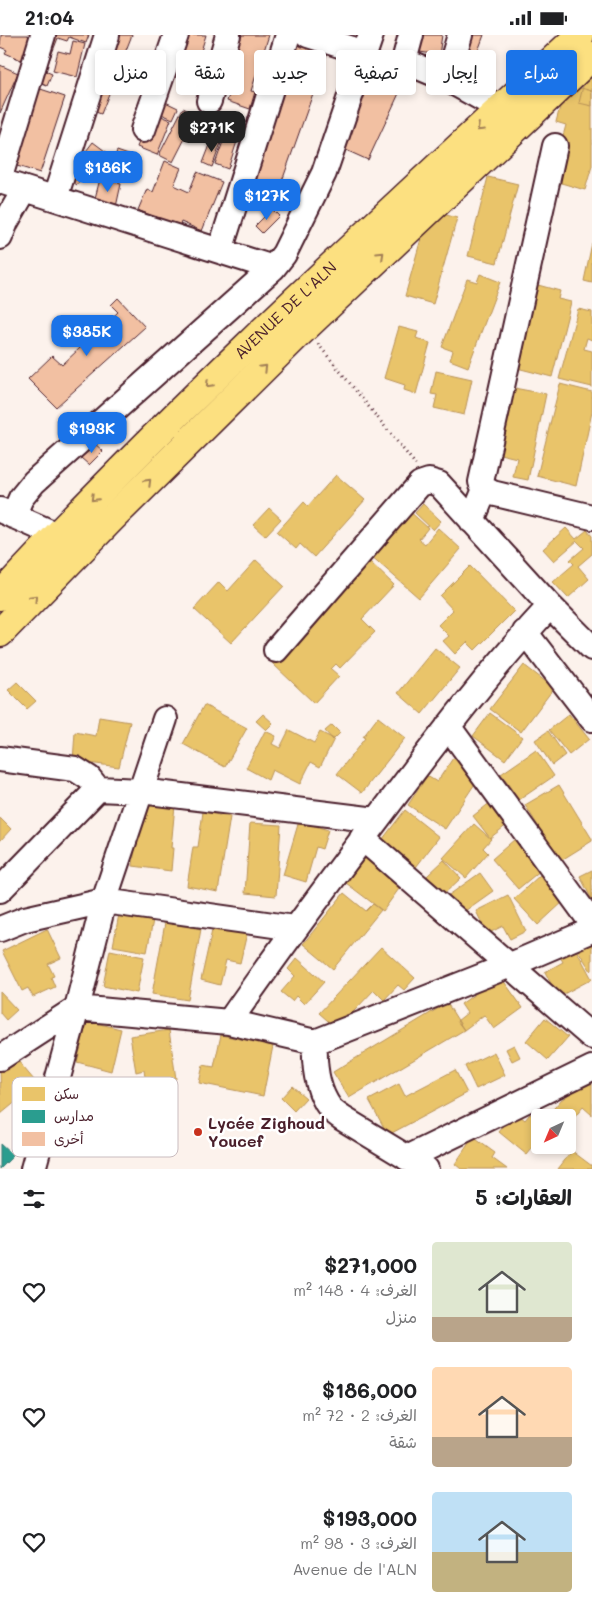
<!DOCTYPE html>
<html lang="ar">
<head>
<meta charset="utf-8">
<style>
  body { margin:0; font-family:Mali,"Playpen Sans Arabic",sans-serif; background:#f6f6f6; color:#202124; direction:rtl; height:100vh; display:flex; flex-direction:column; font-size:19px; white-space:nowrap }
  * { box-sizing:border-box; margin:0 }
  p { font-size:16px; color:#757577 }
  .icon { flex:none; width:28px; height:28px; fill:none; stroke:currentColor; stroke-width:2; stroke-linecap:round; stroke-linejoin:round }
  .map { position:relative; height:1134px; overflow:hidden; direction:ltr }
  .panel { display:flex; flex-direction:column; background:#fff; flex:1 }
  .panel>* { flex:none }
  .guide { position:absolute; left:15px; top:15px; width:562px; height:45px; direction:rtl; display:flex; gap:10px }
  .needle { width:32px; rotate:224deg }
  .buttons { position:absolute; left:531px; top:1074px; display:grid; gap:10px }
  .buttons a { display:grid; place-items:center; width:45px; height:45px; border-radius:5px; background:#fff; box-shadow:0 2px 8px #0003; font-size:25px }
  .price { position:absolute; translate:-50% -42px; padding:0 11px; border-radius:10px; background:#1a73e8; color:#fff; font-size:16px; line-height:32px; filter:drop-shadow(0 1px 2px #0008) }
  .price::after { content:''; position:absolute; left:50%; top:30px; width:15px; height:11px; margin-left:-8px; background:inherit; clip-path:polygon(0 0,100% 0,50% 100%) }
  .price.current { background:#222; color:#fff }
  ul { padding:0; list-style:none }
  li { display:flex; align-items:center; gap:15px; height:125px; padding:0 20px }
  li span { display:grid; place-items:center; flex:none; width:140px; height:100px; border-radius:5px; color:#555 }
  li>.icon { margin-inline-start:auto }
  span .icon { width:60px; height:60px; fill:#fffc; stroke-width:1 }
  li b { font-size:21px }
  h2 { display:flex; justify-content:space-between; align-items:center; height:60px; padding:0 20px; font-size:21px }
  .pill { padding:0 18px; border-radius:5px; background:#fff; box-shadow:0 2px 8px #0003; font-size:18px; line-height:45px }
  .pill.current { background:#1a73e8; color:#fff }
  .status { display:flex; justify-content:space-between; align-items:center; height:35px; padding:0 25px; background:#fff; direction:ltr }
  .status svg { height:14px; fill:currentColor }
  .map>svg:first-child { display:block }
</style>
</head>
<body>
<div class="status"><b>21:04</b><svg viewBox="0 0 49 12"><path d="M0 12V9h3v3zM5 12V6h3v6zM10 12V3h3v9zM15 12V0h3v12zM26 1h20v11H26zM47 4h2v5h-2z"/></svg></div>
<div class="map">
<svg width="592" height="1134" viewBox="0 0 592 1134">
  <rect width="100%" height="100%" fill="#fcf2ec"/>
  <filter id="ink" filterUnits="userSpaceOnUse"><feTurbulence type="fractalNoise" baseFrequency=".02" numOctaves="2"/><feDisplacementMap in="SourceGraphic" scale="10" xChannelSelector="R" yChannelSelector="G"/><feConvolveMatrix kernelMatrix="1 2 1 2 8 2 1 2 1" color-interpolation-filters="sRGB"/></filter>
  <g filter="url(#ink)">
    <path fill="#e9c46a" stroke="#b99257" d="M592,13V71L579,68Z
      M566,49L592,56V131L585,155L551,145L566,90L556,87Z
      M488,142L518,149L497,228L468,221Z
      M429,175L457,183L433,269L405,261Z
      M592,208V248L584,246Z
      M480,239L500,247L468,332L450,325L453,316L442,312L467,244L477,247Z
      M538,250L560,256L558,264L571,267L552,342L517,333Z
      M578,274L592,277V305L587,303L584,314L592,316V352L559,344Z
      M399,292L418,297L416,303L430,308L416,359L404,355L405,350L384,343Z
      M436,336L472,344L464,380L434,373L437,360L431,359Z
      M560,349L592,357V377L576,451L537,441Z
      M514,353L546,359L528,445L513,442L517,423L500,419Z
      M336,440L365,465L314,522L300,509L296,514L277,497L304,467L308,471Z
      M423,469L441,486L433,495L415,478Z
      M269,473L281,484L265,501L253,490Z
      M406,473L428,493L419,504L425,509L438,493L461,514L419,563L370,520Z
      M566,493L576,504L587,495L592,501V519L578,531L589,544L568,563L553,547L574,529L570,525L584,513L577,506L554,526L543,514Z
      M256,525L284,551L231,608L194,574L219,547L228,556Z
      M369,526L394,550L362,584L375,597L340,633L336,629L331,634L339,641L314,668L272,628Z
      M470,531L514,576L475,615L467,607L455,619L443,606L449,601L438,590L453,575L440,561Z
      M435,613L460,633L422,679L398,658Z
      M524,630L554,653L521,697L490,674Z
      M17,647L36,666L27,674L8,655Z
      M204,670L247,693L225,732L183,709Z
      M490,678L522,702L505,725L473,701Z
      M263,679L273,688L266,695L256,686Z
      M569,679L589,704L569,720L549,695Z
      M99,682L130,687L119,732L73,726L75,697L96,701Z
      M378,682L405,703L362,758L337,739L365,703L363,702Z
      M332,690L340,698L333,705L325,696Z
      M289,695L314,708L320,697L334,704L320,732L311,727L300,749L272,735L268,745L246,733L265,696L276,701L272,709L280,713Z
      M548,696L565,720L552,730L535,705Z
      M536,715L554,741L519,765L501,739Z
      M453,723L480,741L445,794L408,770L427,741L437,747Z
      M559,750L592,804V806L560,826L525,770Z
      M139,766L175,770L171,813H173L171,836L133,831Z
      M491,767L508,789L490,803L473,781Z
      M405,775L439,802L413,836L379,809Z
      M203,777L230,782L218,857L187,851L193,812H198Z
      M0,783L11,794L0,806Z
      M299,786L328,795L322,814L316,812L306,847L283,840Z
      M250,788L281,790L276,861L245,858Z
      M474,789L491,804L483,813L488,818L466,843L443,823Z
      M515,804L541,835L518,854L492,824Z
      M365,823L401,851L383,876L346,848Z
      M444,825L461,843L444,859L427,841Z
      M592,835V865L580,841Z
      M480,838L493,856L462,878L449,860Z
      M540,840L564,866L538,890L514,864Z
      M344,858L366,876L373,869L381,875L333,934L303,909Z
      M508,860L526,896L510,904L503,891L487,899L476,876Z
      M119,879L153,885L147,917L113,911Z
      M165,888L201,894L188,965L152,959Z
      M213,891L247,898L240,928L226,925L220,950L201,945Z
      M47,894L61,923L48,929L54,941L51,942L55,952L33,962L28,953L22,956L2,916Z
      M592,904V935L591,936L577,914Z
      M572,907L592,944L558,962L545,937L563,927L557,916Z
      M381,912L415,943L404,955L398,950L384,965L374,955L337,994L319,978Z
      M110,915L144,922L137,958L103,951Z
      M297,923L324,947L304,969L296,961L292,966L281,957L295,941L288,934Z
      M500,941L523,973L494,994L484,980L464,995L457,986L467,978L461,969Z
      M0,957L17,975L6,985L0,978Z
      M447,968L464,995L349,1063L333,1037Z
      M545,983L568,1002L548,1025L526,1006Z
      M87,986L121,994L111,1036L77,1027Z
      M169,995L176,1044L146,1049L144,1035L136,1037L130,1001Z
      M221,1000L273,1011L263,1061L199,1048L203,1030L214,1032Z
      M514,1010L520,1022L512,1026L506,1014Z
      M494,1017L505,1040L476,1054L465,1031Z
      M13,1020L34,1045L15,1061L18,1065L1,1079L0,1031Z
      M592,1033V1080L583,1072L568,1090V1082H552L549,1079L561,1065L568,1060L563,1052Z
      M455,1035L467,1058L388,1100L369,1065L399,1049L405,1061Z
      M292,1051L306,1063L294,1076L281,1063Z
      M515,1077L525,1085L530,1079L540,1088V1104L527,1120L499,1097Z
      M473,1102L495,1118L492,1123L507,1134H461L455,1129Z
      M572,1116L592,1131V1134H558Z"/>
    <path fill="#2a9d8f" stroke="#347771" d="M0,1109L13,1121L0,1134Z"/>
    <path fill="#f2c0a2" stroke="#4a1f2b" d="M1,0H27L36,4L26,27L5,18L7,15L0,12Z
      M48,0H89L86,8L69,2L67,6L58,3L45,36L52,39L47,51L30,44Z
      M111,0H132L101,79L83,72Z
      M179,0H206L193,42L168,35Z
      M242,0H269L251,56L255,57L250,74L227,66L232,52L226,50Z
      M409,0H442L439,20L407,15Z
      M457,0H484L469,40L445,31Z
      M295,4L328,16L275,166L252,158L257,144L236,136Z
      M73,6L85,9L77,42L53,36L58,16L70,19Z
      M377,24L408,39L368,125L337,111Z
      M0,30L18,38L0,78Z
      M19,47L65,62L40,138L4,127Z
      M157,63L178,73L173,84L152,75Z
      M183,73L197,80L173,127L159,120Z
      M151,77L171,85L157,120L137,112Z
      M200,78L216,84L208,107L192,101Z
      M221,80L243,88L228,134L215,129L224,104L214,100Z
      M212,105L221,108L212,132L203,128Z
      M93,107L109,119L96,135L91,132L77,150L66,142Z
      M117,116L134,122L126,144L109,137Z
      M165,126L181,133L174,150L189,157L197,137L222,147L202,196L181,187L179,192L138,175L147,154L153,157Z
      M100,144L121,149L116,172L94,167Z
      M272,174L279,181L262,198L255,191Z
      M118,263L145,292L56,372L28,344L52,321L62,330L118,277L111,270Z
      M94,408L103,416L89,430L81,423Z"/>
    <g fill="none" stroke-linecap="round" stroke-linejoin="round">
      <g stroke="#4a1f2b" stroke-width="28">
        <path id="minor" d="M308,0L365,18
          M411,0L404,26L447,44L501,74
          M447,44L460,0
          M209,66L228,0
          M143,95L176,0
          M0,142L43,0
          M0,146L273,233
          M55,163L107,0
          M0,202L6,187L25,154
          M220,216L288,0
          M485,454L492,458L592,482
          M0,475L57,500
          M13,481L21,463L34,447L273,233L284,219L324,138L371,0
          M472,486L485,454L481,447L555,111
          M525,597L592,684
          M276,615L420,449L429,446L439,449L550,571L592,613
          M448,691L592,888
          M0,724L75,734L89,743L98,754
          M362,803L592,1002
          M0,855L98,754L141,756L376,785
          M0,894L25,884L104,866L294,893
          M229,987C282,910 338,836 395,761C444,696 494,631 550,571
          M315,1007C314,1029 316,1054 330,1073C333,1077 338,1080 342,1083L426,1134
          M0,1023L77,973L229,987L315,1007L508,931L592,895
          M407,1123L592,1033
          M33,1134L77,973L104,866L165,684"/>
      </g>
      <g stroke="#4a1f2b" stroke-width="31">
        <g id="major">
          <path id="s1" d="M0,561C183,364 383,183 580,0"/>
          <path d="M0,598L111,484L296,301L592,21"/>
        </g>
      </g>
      <path stroke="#4a1f2b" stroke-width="3" stroke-dasharray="1 4" stroke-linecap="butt" d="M318,309L416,430"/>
      <use href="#minor" stroke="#fff" stroke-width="24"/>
      <use href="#major" stroke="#fce080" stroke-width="28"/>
    </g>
    <defs><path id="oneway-chevron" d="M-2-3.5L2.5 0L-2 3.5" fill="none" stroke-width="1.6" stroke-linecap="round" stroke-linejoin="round" transform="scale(1.25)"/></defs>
    <g stroke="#a38056">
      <use href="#oneway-chevron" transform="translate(480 93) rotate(137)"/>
      <use href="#oneway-chevron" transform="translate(381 220) rotate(-43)"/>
      <use href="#oneway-chevron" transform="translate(264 333) rotate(-45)"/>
      <use href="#oneway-chevron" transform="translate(209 349) rotate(135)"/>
      <use href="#oneway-chevron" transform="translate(148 447) rotate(-45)"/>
      <use href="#oneway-chevron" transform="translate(94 463) rotate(135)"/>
      <use href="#oneway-chevron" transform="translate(34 563) rotate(-46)"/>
    </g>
  </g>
  <circle fill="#c8321e" stroke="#fff" stroke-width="2" cx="198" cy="1097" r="5"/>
  <g text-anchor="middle" stroke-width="5" stroke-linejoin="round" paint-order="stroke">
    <g font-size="16" fill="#4a1f2b" stroke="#fff">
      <text dy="6" stroke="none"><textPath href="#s1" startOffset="404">AVENUE DE L'ALN</textPath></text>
    </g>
    <g font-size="16" font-weight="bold" fill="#4a1f2b" stroke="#fff" text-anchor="start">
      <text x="208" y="1094">Lycée Zighoud<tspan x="208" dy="18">Youcef</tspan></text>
    </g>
  </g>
  <rect x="12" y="1042" width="166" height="80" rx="8" fill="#fff" stroke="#c9bcbf" stroke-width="1"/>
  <rect x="22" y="1052" width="23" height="14" fill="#e9c46a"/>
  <rect x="22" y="1075" width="23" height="13" fill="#2a9d8f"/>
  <rect x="22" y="1097" width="23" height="14" fill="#f2c0a2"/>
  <g font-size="14" fill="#4a1f2b">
    <text x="54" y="1064">سكن</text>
    <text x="54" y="1086">مدارس</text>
    <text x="54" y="1109">أخرى</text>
  </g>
</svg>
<div class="buttons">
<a><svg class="needle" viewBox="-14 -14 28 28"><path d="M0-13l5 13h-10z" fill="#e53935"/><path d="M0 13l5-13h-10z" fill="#757577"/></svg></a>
</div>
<b class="price current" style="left:212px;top:118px">$271K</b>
<b class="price" style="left:108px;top:158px">$186K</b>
<b class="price" style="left:267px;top:186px">$127K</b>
<b class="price" style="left:87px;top:322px">$385K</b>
<b class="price" style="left:92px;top:419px">$193K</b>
<div class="guide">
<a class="pill current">شراء</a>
<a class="pill">إيجار</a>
<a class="pill">تصفية</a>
<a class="pill">جديد</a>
<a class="pill">شقة</a>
<a class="pill">منزل</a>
</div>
</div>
<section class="panel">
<h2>العقارات: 5<svg class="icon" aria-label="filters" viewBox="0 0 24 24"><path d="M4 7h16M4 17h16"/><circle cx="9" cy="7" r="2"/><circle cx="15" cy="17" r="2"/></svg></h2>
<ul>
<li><span style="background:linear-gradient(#dfe7d0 75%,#b9a48a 0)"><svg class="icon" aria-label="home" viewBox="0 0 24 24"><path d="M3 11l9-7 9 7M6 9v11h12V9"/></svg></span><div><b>$271,000</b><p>الغرف: 4 · 148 m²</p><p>منزل</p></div><svg class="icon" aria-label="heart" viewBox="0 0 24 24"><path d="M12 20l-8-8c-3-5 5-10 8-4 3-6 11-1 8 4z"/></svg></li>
<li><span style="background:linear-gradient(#ffd9b3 70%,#b9a48a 0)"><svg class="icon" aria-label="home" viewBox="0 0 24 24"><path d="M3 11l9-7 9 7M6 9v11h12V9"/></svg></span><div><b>$186,000</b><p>الغرف: 2 · 72 m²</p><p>شقة</p></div><svg class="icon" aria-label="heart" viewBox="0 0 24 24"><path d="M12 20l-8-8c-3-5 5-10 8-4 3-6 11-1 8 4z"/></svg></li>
<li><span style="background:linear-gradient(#bfe0f5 60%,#c2b280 0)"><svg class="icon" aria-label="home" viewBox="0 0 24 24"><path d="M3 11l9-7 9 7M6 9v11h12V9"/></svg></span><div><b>$193,000</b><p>الغرف: 3 · 98 m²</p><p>Avenue de l'ALN</p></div><svg class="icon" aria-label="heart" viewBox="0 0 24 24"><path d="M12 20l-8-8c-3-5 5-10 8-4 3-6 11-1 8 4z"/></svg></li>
</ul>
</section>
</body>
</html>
